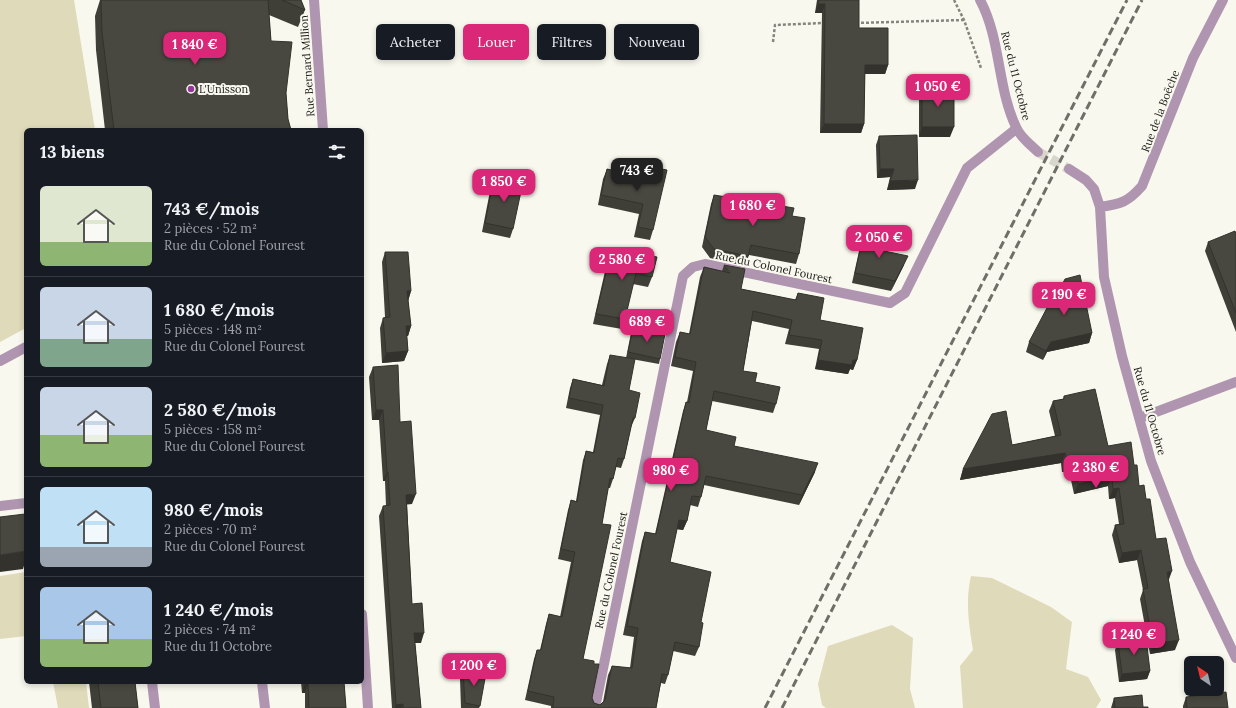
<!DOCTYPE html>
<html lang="fr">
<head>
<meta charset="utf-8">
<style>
  body { margin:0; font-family:Lora,serif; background:#242831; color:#f1f3f6; height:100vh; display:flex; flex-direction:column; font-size:15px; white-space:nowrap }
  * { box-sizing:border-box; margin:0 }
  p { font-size:13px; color:#9ea1a6 }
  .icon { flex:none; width:22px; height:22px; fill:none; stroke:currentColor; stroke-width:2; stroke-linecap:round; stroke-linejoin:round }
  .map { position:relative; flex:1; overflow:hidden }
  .side { position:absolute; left:24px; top:128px; width:340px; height:556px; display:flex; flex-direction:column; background:#171b24; border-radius:6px; box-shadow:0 2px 6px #0003 }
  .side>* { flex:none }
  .guide { position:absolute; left:376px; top:24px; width:380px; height:36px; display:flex; gap:8px }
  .needle { width:26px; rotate:325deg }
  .tools { position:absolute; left:1184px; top:656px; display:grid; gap:8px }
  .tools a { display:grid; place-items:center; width:40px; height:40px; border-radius:6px; background:#171b24; box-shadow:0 2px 6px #0003; font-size:20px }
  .price { position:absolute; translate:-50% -34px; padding:0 9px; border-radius:8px; background:#db2777; color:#fff; font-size:13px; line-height:26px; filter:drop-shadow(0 1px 2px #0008) }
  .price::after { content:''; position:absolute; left:50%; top:24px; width:12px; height:9px; margin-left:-6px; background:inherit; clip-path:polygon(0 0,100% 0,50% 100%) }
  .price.on { background:#222; color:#fff }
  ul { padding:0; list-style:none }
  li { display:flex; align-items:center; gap:12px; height:100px; padding:0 16px }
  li+li { border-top:1px solid #363941 }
  li span { display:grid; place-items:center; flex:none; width:112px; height:80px; border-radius:6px; color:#555 }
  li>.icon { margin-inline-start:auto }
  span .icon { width:48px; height:48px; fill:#fffc; stroke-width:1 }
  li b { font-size:17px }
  h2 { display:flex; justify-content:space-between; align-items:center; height:48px; padding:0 16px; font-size:17px }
  .pill { padding:0 14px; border-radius:6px; background:#171b24; box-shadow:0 2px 6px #0003; font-size:14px; line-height:36px }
  .pill.on { background:#db2777; color:#fff }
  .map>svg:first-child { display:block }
</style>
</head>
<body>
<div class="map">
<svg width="1236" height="708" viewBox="0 0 1236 708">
  <rect width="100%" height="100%" fill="#f9f8ee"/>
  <path fill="#dfdab9" d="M0,0H74L95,130H26V328L0,342Z
    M26,572V636L0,639V576Z
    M971,576L992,578L1051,607L1072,622L1066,669L1088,677L1101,700L1096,708H963L960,666L973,650C969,624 965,602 971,576Z
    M892,625L913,638L910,689L915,708H826L822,705L818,684L828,646Z
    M53,682H86L89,708H58Z"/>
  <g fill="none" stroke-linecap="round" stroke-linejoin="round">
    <path stroke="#d8d7ce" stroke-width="10" stroke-dasharray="10 5" stroke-linecap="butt" d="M1038,152L1069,169"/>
    <path stroke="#85847e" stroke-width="2.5" stroke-dasharray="3 2" stroke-linecap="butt" d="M954,0L964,20L981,68
      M856,23L964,20
      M773,42L775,25L823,23"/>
    <path stroke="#af95b0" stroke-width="10" d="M314,0L323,130
      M980,0C1001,39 997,87 1016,127C1020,137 1031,145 1038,152
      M1069,169L1086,180L1094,189L1100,207L1104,277L1122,356L1151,461L1190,562L1236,658
      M1100,207C1121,204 1128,202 1142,186L1193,58L1223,0
      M0,361L26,347
      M1140,418L1236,382
      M0,506L26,503
      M362,614L368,708
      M152,682L155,708
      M262,682L265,708
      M595,708L683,276L693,267L705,264L890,303L905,293L967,168L1016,129"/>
    <path stroke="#6f6e68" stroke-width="3" stroke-dasharray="8 4" stroke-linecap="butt" d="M765,708L1127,0
      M782,708L1142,0"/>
  </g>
  <path fill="#3f3e37" d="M100,0H301L305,10L298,27L269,15L271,41L286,93L288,119L291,130H105L96,50L95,16Z
    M817,0H859V28L888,65L885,74H865L864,124L861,133H820L822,13H815Z
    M922,88L950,137H919V98Z
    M879,136L915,189L887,190L890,177L877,178L876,145Z
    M651,167L653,230L650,240L634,237L639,214L598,205L603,179L607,169L647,178Z
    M494,177L513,229L510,238L482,232L491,186Z
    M714,195L792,216L799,254L796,264L749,255L745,266L710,258L702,247L711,204Z
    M864,233L884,251L904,265L891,291L852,283L861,242Z
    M1236,234V332L1205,251L1208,242Z
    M612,248L652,277L648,287L633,284L625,319L622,329L593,324L608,258Z
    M385,252L411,291L408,301L411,326L408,336H407L408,351L404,361L382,363L380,328L383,318L385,317L382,262Z
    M724,265L741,289L795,300L798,293L820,320L857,360L853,370L850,369L848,374L815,369L819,349L785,344L789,329L752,321L743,371L755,382L776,404L773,413L712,401L706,430L734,446L815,472L799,505L704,485L701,497L698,507L690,505L687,521L683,530L677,529L670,562L701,622L699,647L695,656L673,651L668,675L665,684L661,683L656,708H551V706L525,700L534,659L537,650H540L546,624L549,614L560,617L571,562L558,559L568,510L571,500L576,501L583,460L586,451L593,452L600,415L566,408L570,388L573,379L602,385L607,364L610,355L629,390L635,418L631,427L624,459L621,468L616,467L613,479L610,488H608L602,524L583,659L594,664L592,698L594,703L600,705L603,702L608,675L612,666L630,668L634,637L623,635L642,541L645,532L655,534L683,411L686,402H687L693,371L671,366L676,342L680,332L689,334L700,277L704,267L722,271Z
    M1051,307L1092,333L1089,343L1047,352L1043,360L1026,352L1029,342Z
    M633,328L660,359L659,364L626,358L631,333Z
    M373,367L400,422L412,504H407L412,604L421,643H415L421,708H392L379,516L383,506H386L385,481H383L379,420H372L369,377Z
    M1064,396L1108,446L1134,465L1139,486L1146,499L1156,539L1169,581L1175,650L1150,654L1140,599L1143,590L1137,560L1119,563L1112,535L1115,525L1119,524L1115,498L1109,499L1108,486L1074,494L1069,471L1062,472L1061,463L960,480L963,469L1012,445L1055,436L1049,411L1053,401L1063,399Z
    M1118,642L1150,671L1147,679L1119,682L1115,650Z
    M463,669L480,706L479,708H461L460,679Z
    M89,682H135L138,708H92Z
    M301,682H344L346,708H305V693H302Z
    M1186,697L1228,708H1183V706Z
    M1114,698L1143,707L1148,708H1111Z"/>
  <path fill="#33322d" d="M818,4H825L822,13H815Z
    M865,65H888L885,74H861Z
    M824,124H864L861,133H820Z
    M922,127H954L950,137H919Z
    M880,169H894L890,177L877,178Z
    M918,180L915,189L887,190L890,181Z
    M908,256L904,265L891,291L895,281Z
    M407,291H411L408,301Z
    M406,326H411L408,336H403Z
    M1092,333L1089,343L1047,352L1043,360L1046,351L1051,342Z
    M408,351L404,361L382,363L386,353Z
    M818,360H857L853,370L850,369L848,374L815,369Z
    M376,410H383L379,420H372Z
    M1065,453L1061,463L960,480L963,469Z
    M1073,461L1069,471L1062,472L1066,462Z
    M818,463L815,472L799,505L802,495Z
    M387,472H388L385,481H383Z
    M1112,476L1108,486L1074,494L1078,484Z
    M1119,488L1115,498L1109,499L1113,489Z
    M416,494L412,504L403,505L406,495Z
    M679,520L687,521L683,530L676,529Z
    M1141,550L1137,560L1119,563L1122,553Z
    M26,551V559L23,569L0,572V555Z
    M1172,571L1168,582L1167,572Z
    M414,633H424L421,643H411Z
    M1179,640L1175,650L1150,654L1153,644Z
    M1150,671L1147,679L1119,682L1122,674Z
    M305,683H308L305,693H302Z
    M403,704L401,708H395L396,705Z"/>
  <path fill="#494840" stroke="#33322d" d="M101,0H268L271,41L292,42L286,93L288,119L291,130H114L102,32Z
    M282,0H301L305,10Z
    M819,0H859V28H888V65H865L864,124H824L825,4H818Z
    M922,88H954V127H922Z
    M917,135L918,180L890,181L894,169H880L879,136Z
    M651,167L667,170L653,230L638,227L643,204L601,195L607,169L649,178Z
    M494,177L523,182L513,229L485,223Z
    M714,195L794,208L792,216L805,218L799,254L751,245L748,256L714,249L705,237Z
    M1235,231L1236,234V313L1208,242Z
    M864,233L888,238L884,251L908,256L895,281L855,273Z
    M612,248L657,257L652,277L636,273L625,319L596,314Z
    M385,252H408L411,291H407L411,326H406L408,351L386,353L383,318L390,317Z
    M724,265L745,269L741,289L796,300L798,293L824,298L820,320L863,328L857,360H853L852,365L818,360L822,340L789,335L792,320L753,311L743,371L757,373L755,382L780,387L776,404L714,391L706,430L736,437L734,446L818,463L802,495L706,476L701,497L692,496L687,521L679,520L670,562L711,572L701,622L703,623L699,647L675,642L668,675L662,674L656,708H553L554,697L528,691L537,650H541L549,614L562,617L575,552L561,549L571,500L577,502L586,451L594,453L603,405L569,398L573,379L604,386L610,355L635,359L629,390L640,393L635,418H633L624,459L618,458L613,479L610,478L602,524L611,525L583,659L594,661V664H599L592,698L594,703L600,705L605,700L612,666L632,668L638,628L627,626L645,532L656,534L686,402L689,403L696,362L675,357L680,332L690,334L704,267L730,273Z
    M1080,275L1092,333L1051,342L1046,351L1029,342L1048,306L1051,307L1065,279Z
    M633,328L665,334L660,359L628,352Z
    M398,365L400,422L411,421L416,494L406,495L412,604L422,603L424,633H414L421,708H403V704L396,705L383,506L390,505L388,472H387L383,410H376L373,367Z
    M1095,389L1108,446L1131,442L1134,465H1137L1139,486L1144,485L1146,499H1150L1156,539L1166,538L1172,571L1167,572L1179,640L1153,644L1143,589L1148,588L1141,550L1122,553L1115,525L1124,524L1119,488L1113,489L1112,476L1078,484L1073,461L1066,462L1065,453L963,469L992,414L1006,411L1012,445L1061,435L1053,401L1064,399V396Z
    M25,514L26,522V551L0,555V517Z
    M1146,638L1150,671L1122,674L1118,642Z
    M463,669L486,673L480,706L465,703Z
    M98,682H135L138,708H101Z
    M305,682H344L346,708H309L308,683H305Z
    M1226,692L1228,708H1187L1186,697Z
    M1142,695L1143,707H1148V708H1115L1114,698Z"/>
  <circle fill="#97369d" stroke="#f9f8ee" stroke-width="1.5" cx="191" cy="89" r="4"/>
  <g text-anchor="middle" stroke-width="4" stroke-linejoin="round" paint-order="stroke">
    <g font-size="11" fill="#1c1b18" stroke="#f9f8ee">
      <text transform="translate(307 66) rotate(-94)" y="4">Rue Bernard Million</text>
      <text transform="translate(1016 76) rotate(76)" y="4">Rue du 11 Octobre</text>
      <text transform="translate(1160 111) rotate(-69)" y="4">Rue de la Boëche</text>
      <text transform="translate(774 267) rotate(12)" y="4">Rue du Colonel Fourest</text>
      <text transform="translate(1150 411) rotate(74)" y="4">Rue du 11 Octobre</text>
      <text transform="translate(611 570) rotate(-78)" y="4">Rue du Colonel Fourest</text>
    </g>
    <g font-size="11" fill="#1c1b18" stroke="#f9f8ee" text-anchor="start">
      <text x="199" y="93">L'Unisson</text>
    </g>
  </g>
</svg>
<div class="tools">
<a><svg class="needle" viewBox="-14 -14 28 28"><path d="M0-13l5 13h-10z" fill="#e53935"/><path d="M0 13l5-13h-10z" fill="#9ea1a6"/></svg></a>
</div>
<b class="price" style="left:195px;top:66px">1 840 €</b>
<b class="price" style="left:938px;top:108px">1 050 €</b>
<b class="price on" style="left:637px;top:192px">743 €</b>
<b class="price" style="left:504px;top:203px">1 850 €</b>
<b class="price" style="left:753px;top:227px">1 680 €</b>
<b class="price" style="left:879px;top:259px">2 050 €</b>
<b class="price" style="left:622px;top:281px">2 580 €</b>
<b class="price" style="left:1064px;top:316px">2 190 €</b>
<b class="price" style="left:647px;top:343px">689 €</b>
<b class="price" style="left:1096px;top:489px">2 380 €</b>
<b class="price" style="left:671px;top:492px">980 €</b>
<b class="price" style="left:1134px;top:656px">1 240 €</b>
<b class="price" style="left:474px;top:687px">1 200 €</b>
<div class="guide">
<a class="pill">Acheter</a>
<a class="pill on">Louer</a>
<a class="pill">Filtres</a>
<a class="pill">Nouveau</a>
</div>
<section class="side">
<h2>13 biens<svg class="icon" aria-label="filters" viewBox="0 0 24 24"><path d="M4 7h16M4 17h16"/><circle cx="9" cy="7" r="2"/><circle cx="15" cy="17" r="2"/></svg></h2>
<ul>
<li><span style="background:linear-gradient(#dfe7d0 70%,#8fb573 0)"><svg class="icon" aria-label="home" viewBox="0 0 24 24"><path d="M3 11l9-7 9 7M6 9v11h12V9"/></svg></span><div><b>743 €/mois</b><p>2 pièces · 52 m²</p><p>Rue du Colonel Fourest</p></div></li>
<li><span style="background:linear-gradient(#c9d6e8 65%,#7fa58c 0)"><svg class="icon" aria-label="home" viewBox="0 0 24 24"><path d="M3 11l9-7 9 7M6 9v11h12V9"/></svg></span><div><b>1 680 €/mois</b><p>5 pièces · 148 m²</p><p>Rue du Colonel Fourest</p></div></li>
<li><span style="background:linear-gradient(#c9d6e8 60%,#8fb573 0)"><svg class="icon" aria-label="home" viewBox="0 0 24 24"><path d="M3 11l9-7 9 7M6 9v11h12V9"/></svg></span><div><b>2 580 €/mois</b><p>5 pièces · 158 m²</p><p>Rue du Colonel Fourest</p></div></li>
<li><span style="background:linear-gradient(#bfe0f5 75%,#9aa5b1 0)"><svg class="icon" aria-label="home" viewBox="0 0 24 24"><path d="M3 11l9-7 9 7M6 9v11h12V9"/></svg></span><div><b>980 €/mois</b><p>2 pièces · 70 m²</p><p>Rue du Colonel Fourest</p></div></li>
<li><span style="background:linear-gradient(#a9c7e8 65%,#8fb573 0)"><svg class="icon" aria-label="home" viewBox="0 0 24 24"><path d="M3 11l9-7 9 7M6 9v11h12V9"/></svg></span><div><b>1 240 €/mois</b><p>2 pièces · 74 m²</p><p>Rue du 11 Octobre</p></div></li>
</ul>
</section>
</div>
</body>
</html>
